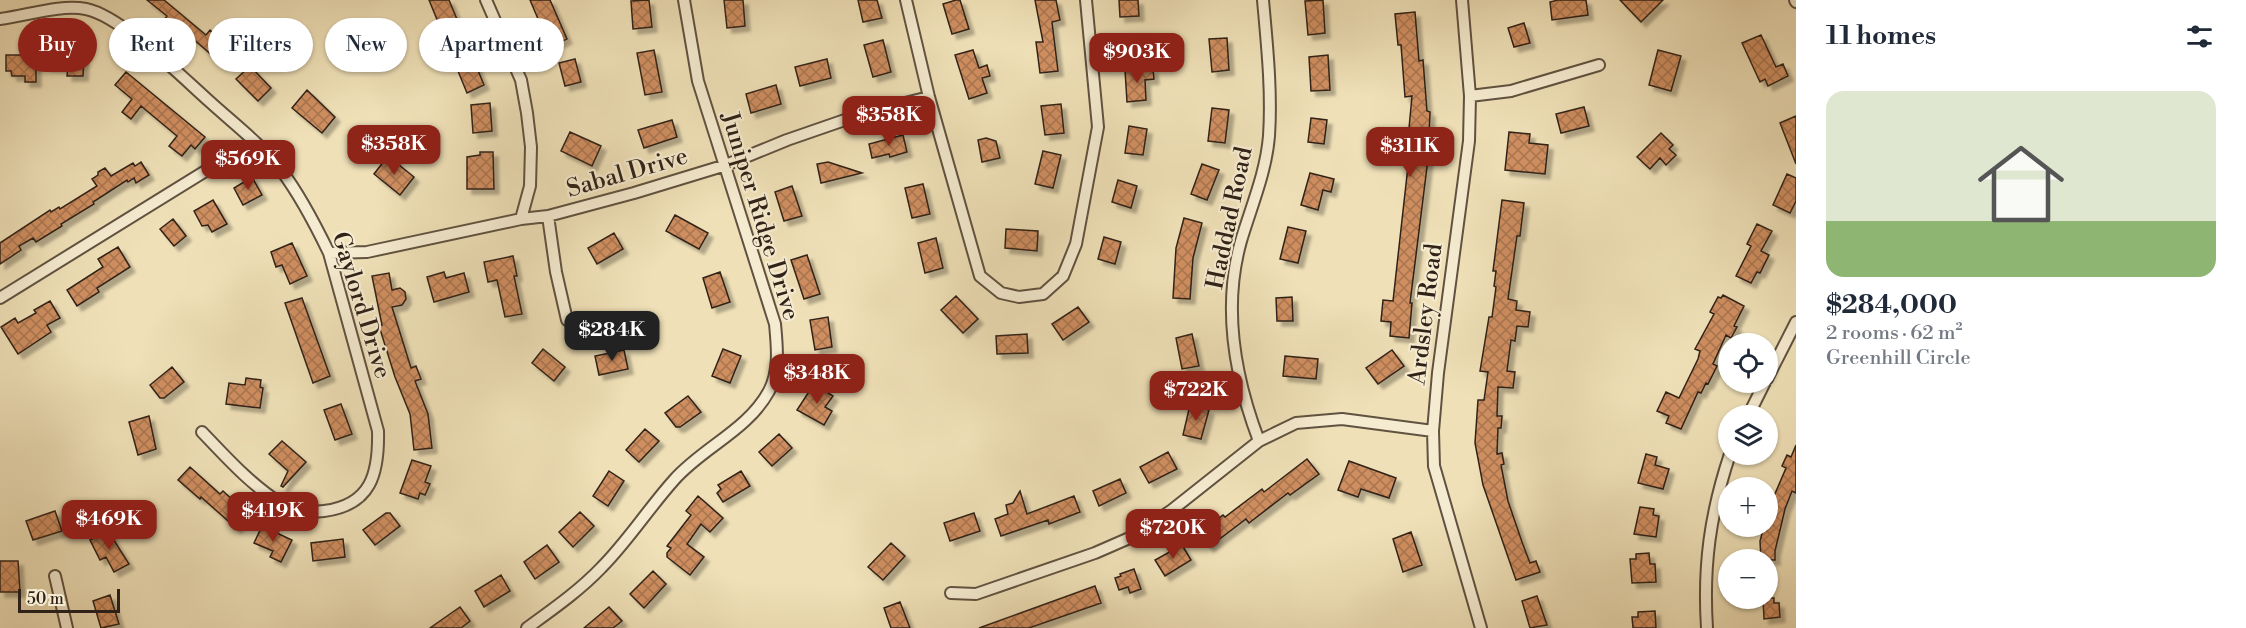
<!DOCTYPE html>
<html lang="en">
<head>
<meta charset="utf-8">
<style>
  body { margin:0; font-family:"Libre Bodoni",serif; background:#f2f2f3; color:#1f2937; height:100vh; display:flex; flex-direction:column; font-size:22px; white-space:nowrap }
  * { box-sizing:border-box; margin:0 }
  p { font-size:20px; color:#747a83 }
  .icon { flex:none; width:33px; height:33px; fill:none; stroke:currentColor; stroke-width:2; stroke-linecap:round; stroke-linejoin:round }
  .map { position:relative; flex:1; overflow:hidden }
  .drawer { display:flex; flex-direction:column; background:#fff; width:450px }
  .drawer>* { flex:none }
  .banner { position:absolute; left:18px; top:18px; width:570px; height:54px; display:flex; gap:12px }
  .buttons { position:absolute; left:1718px; top:333px; display:grid; gap:12px }
  .buttons a { display:grid; place-items:center; width:60px; height:60px; border-radius:50%; background:#fff; box-shadow:0 2px 4px #0004; font-size:30px }
  .scale { position:absolute; left:18px; bottom:15px; width:102px; box-sizing:border-box; padding-left:6px; border:3px solid #302218; border-top:0; font-size:16px; line-height:21px; white-space:nowrap; color:#302218; -webkit-text-stroke:4px #f5ebd0; paint-order:stroke }
  .price { position:absolute; translate:-50% -51px; padding:0 14px; border-radius:12px; background:#8f2418; color:#fff; font-size:20px; line-height:39px; filter:drop-shadow(0 2px 3px #0008) }
  .price::after { content:''; position:absolute; left:50%; top:36px; width:18px; height:14px; margin-left:-9px; background:inherit; clip-path:polygon(0 0,100% 0,50% 100%) }
  .price.selected { background:#222; color:#fff }
  ul { padding:0; list-style:none }
  li { display:grid; align-content:center; gap:12px; height:318px; padding:0 30px }
  li+li { border-top:2px solid #e0e1e3 }
  li span { display:grid; place-items:center; height:186px; border-radius:18px; color:#555 }
  li>.icon { margin-inline-start:auto }
  span .icon { width:108px; height:108px; fill:#fffc; stroke-width:1 }
  li b { font-size:26px }
  h2 { display:flex; justify-content:space-between; align-items:center; height:72px; padding:0 30px; font-size:26px }
  .tag { padding:0 21px; border-radius:27px; background:#fff; box-shadow:0 2px 4px #0004; font-size:21px; line-height:54px }
  .tag.selected { background:#8f2418; color:#fff }
  main { display:flex; flex:1; min-height:0 }
  .map>svg:first-child { display:block }
</style>
</head>
<body>
<main>
<div class="map">
<svg width="1796" height="628" viewBox="0 0 1796 628">
  <defs>
    <pattern id="building-cross-hatch" width="8" height="8" patternUnits="userSpaceOnUse" patternTransform="scale(1.5)"><rect width="8" height="8" fill="#cf8e61"/><path d="M0 0l8 8M0 8l8-8" fill="none" stroke="#a8744f"/></pattern>
    <filter id="shadow"><feDropShadow dx="5" dy="5" stdDeviation="1.5" flood-color="#0004"/></filter>
  </defs>
  <rect width="100%" height="100%" fill="#efe0b7"/>
  <filter id="stains"><feTurbulence type="fractalNoise" baseFrequency=".00333" numOctaves="4"/><feColorMatrix values="0 0 0 0 .2 0 0 0 0 .09 0 0 0 0 .02 0 0 0 .5 -.17"/></filter>
  <radialGradient id="worn" r=".72"><stop offset=".6" stop-color="#630" stop-opacity="0"/><stop offset="1" stop-color="#630" stop-opacity=".3"/></radialGradient>
  <path fill="url(#building-cross-hatch)" stroke="#302218" stroke-width="1.5" filter="url(#shadow)" d="M147,0H164L206,35L210,30L233,49L221,63L185,32L181,36L163,21L167,16Z
    M429,0H449L484,85L467,93Z
    M530,0H550L567,39L550,47Z
    M649,0L652,27L633,29L631,1Z
    M724,0H743L745,26L727,28Z
    M858,0H877L882,18L863,22Z
    M956,0H960L969,29L952,34L943,4Z
    M1035,0H1056L1060,20L1052,22L1058,71L1040,73L1036,42H1043Z
    M1119,0H1138L1139,16L1120,17Z
    M1323,0L1325,33L1308,35L1305,1Z
    M1558,0H1586L1588,15L1552,20L1550,2Z
    M1620,0H1663L1641,22Z
    M1415,12L1419,61L1423,60L1427,111L1430,112L1428,159L1410,303H1412L1409,338L1390,336L1391,322L1381,321L1383,300L1393,301L1411,139H1408L1412,96L1405,97L1401,45H1398L1395,14Z
    M1524,23L1530,43L1514,47L1508,28Z
    M1761,35L1776,67L1783,64L1788,76L1768,86L1765,79L1760,82L1742,43Z
    M1227,38L1229,70L1212,72L1209,39Z
    M883,40L891,72L873,77L864,45Z
    M654,50L662,92L645,95L637,53Z
    M973,50L979,68L987,65L990,76L982,78L987,93L969,99L955,55Z
    M1658,50L1681,56L1671,91L1649,85Z
    M47,51L69,52V58L84,59L83,76H67L68,67L46,66Z
    M6,55H26V61H36V82H25V76H12L11,71H6Z
    M1328,55L1330,90L1311,91L1309,57Z
    M575,59L581,82L565,86L559,63Z
    M827,59L831,78L800,86L795,67Z
    M250,66L271,88L258,101L236,79Z
    M1153,69L1154,79L1145,80L1146,100L1127,102L1125,70Z
    M126,72L205,137L195,149L191,145L182,156L169,146L177,136L141,106L131,119L122,112L132,99L115,85Z
    M776,85L781,104L751,113L746,94Z
    M307,90L335,117L322,133L292,108Z
    M490,103L492,131L473,133L471,105Z
    M1061,104L1064,133L1045,135L1041,106Z
    M1584,107L1589,126L1561,133L1556,114Z
    M1212,108L1229,110L1225,143L1208,141Z
    M1796,116V164L1780,123Z
    M1311,118L1327,120L1324,144L1308,142Z
    M672,120L677,137L644,148L638,130Z
    M1129,126L1147,129L1143,155L1125,153Z
    M570,132L601,146L592,166L561,151Z
    M1509,132L1530,134L1529,143L1548,145L1545,174L1505,170Z
    M1661,133L1673,145L1669,149L1676,155L1666,165L1660,158L1650,169L1637,157Z
    M903,135L907,152L890,157L889,154L872,158L869,144Z
    M986,138L996,141L1000,158L982,162L978,140Z
    M1043,151L1061,155L1053,188L1035,184Z
    M480,152H493L494,189H467V157L480,155Z
    M388,156L414,177L400,195L374,174Z
    M141,162L149,175L136,183L134,178L128,182L127,180L93,202L94,204L61,224L62,226L36,242L33,238L19,246L21,250L0,264V243L50,210L51,212L59,207L60,209L97,186L92,179L98,175V172L105,168L111,176L133,163L135,166Z
    M828,162L862,173L821,183L817,164Z
    M1202,164L1219,170L1207,200L1191,194Z
    M1310,173L1334,179L1331,192L1323,190L1318,210L1301,205Z
    M1787,174L1796,178V201L1790,213L1773,205Z
    M252,177L262,195L243,205L234,188Z
    M1118,180L1137,186L1131,208L1112,202Z
    M923,184L930,214L912,218L905,188Z
    M792,186L802,216L784,221L775,192Z
    M213,200L227,224L212,232L208,225L202,226L194,211Z
    M1502,200L1524,203L1520,236H1517L1508,299L1517,301L1516,310L1530,312L1528,327L1517,326L1515,341L1511,340L1507,371L1515,372L1513,388L1498,387L1497,416H1502L1501,428H1498L1497,454L1502,453L1504,464L1501,465L1508,501L1522,542L1530,563L1536,561L1540,572L1516,580L1483,485L1475,443L1478,400H1484L1488,372L1480,371L1489,317H1492L1496,287L1494,286L1496,271H1493Z
    M675,215L708,233L699,249L666,231Z
    M1184,218L1202,223L1193,258L1190,299L1173,298L1176,248Z
    M173,219L186,236L174,246L160,229Z
    M1757,224L1772,231L1761,251L1769,255L1760,273L1757,272L1751,283L1736,276L1751,246L1747,244Z
    M1288,227L1306,231L1298,263L1280,259Z
    M1006,229L1038,231L1037,251L1005,248Z
    M614,233L623,249L597,264L588,248Z
    M1104,237L1121,242L1115,264L1098,259Z
    M936,238L943,268L925,273L918,243Z
    M292,243L307,276L290,284L282,265L276,267L271,252Z
    M118,247L130,267L97,288L99,292L77,306L67,290L103,267L98,259Z
    M807,255L820,294L804,299L791,260Z
    M513,256L517,276H514L522,314L505,317L497,280L488,282L484,262Z
    M444,272L446,278L464,273L469,292L434,302L427,277Z
    M720,272L730,302L712,308L703,278Z
    M389,273L392,290L400,288L405,292L406,299L402,305L392,307L411,368L416,366L421,379L415,381L428,414L432,448L414,450L410,414L395,377L379,326L382,325L372,276Z
    M1723,295L1744,306L1734,326L1737,327L1731,338L1726,335L1713,364L1717,366L1708,384L1706,383L1701,393L1698,392L1681,429L1666,423L1669,416L1657,411L1666,392L1679,398L1698,359L1700,351L1695,349L1714,314L1710,312L1718,297L1721,298Z
    M956,296L978,319L963,333L941,310Z
    M1292,297L1293,321H1277L1276,298Z
    M302,298L330,376L313,383L285,303Z
    M50,301L60,318L47,325L51,332L18,354L1,327L15,318L18,323L36,313L34,310Z
    M1078,307L1089,322L1063,340L1052,324Z
    M828,317L832,347L815,350L810,320Z
    M1027,334L1028,353L997,354L996,336Z
    M1192,334L1199,366L1182,369L1176,338Z
    M543,349L565,367L554,381L532,363Z
    M723,349L741,356L730,383L712,376Z
    M624,350L628,369L599,375L595,356Z
    M1392,350L1404,366L1378,384L1366,368Z
    M1285,356L1318,359L1316,379L1283,376Z
    M172,367L184,382L164,398H160L150,385Z
    M246,378L261,380L260,387L263,388L260,408L226,404L229,383L245,385Z
    M814,384L833,396L825,407L832,411L824,425L797,410Z
    M688,396L701,412L680,427H676L665,413Z
    M341,404L352,434L335,440L324,410Z
    M1190,405L1209,410L1201,439L1183,435Z
    M149,416L156,449L138,455L129,422Z
    M645,429L659,441L639,462L626,450Z
    M779,434L792,448L772,466L759,452Z
    M282,441L306,462L283,487L281,486L288,471L269,454Z
    M1796,445V493L1792,491L1785,509L1775,551V560H1761L1760,541L1764,526H1767L1768,510L1786,468L1782,466L1787,455L1791,457Z
    M1168,452L1177,469L1149,483L1140,467Z
    M1646,454L1657,457L1655,465L1669,469L1663,489L1638,483Z
    M1307,459L1319,474L1290,495L1288,493L1249,523L1246,519L1209,547L1198,534L1223,515L1225,517L1262,489L1264,492Z
    M412,460L431,466L425,482L430,484L425,495L420,493L418,499L400,493Z
    M1349,461L1396,478L1389,498L1361,489L1358,497L1338,490Z
    M190,467L220,494L223,491L248,514L236,528L201,497L200,499L178,480Z
    M609,471L624,481L608,506L593,496Z
    M741,471L750,486L723,502L717,493L721,489L718,485Z
    M1120,479L1126,493L1099,506L1093,491Z
    M1020,491L1027,514L1074,496L1080,512L1049,524L1048,520L1001,536L995,519L1008,514L1006,505L1013,503Z
    M698,496L723,518L710,532L701,524L687,544L704,557L690,575L667,557V553L671,548L667,546L691,515L686,511Z
    M1640,507L1654,509L1653,515L1659,516L1656,537L1634,534Z
    M55,511L62,531L33,540L26,521Z
    M580,512L594,526L573,547L559,532Z
    M386,513H390L400,526L375,545L363,530Z
    M974,513L980,531L950,541L944,523Z
    M262,526L292,540L281,562L270,557L273,551L254,543Z
    M108,531L129,564L114,572L106,557L100,560L90,540Z
    M1411,532L1422,565L1403,572L1393,539Z
    M343,539L345,557L313,561L311,543Z
    M891,543L905,556L883,580L868,567Z
    M547,545L559,562L535,579L524,562Z
    M1182,545L1191,560L1165,576L1155,560Z
    M1649,553L1650,564H1655L1656,582L1632,583L1630,559H1636V554Z
    M0,561H18L20,592H0Z
    M1134,569L1141,589L1130,593L1128,587L1119,590L1115,578L1121,576L1120,574Z
    M653,571L666,584L644,608L630,594Z
    M501,575L510,591L484,607L475,591Z
    M1095,586L1101,603L1029,628H979Z
    M110,595L119,624L101,628L93,601Z
    M1537,596L1547,625L1530,628L1522,601Z
    M1763,598H1774V603H1779L1780,617L1764,619Z
    M900,602L910,628H891L884,608Z
    M460,607L470,621L461,628H430Z
    M609,607L622,621L613,628H584Z
    M1655,611L1656,628H1633L1632,617H1638V612Z"/>
  <g fill="none" stroke-linecap="round" stroke-linejoin="round">
    <g stroke="#605240" stroke-width="14">
      <path id="minor" d="M486,0L521,80L527,113L531,147L530,186L521,219
        M906,0L929,97L980,276L1001,293L1019,297L1043,294L1063,276L1076,244L1098,127L1086,0
        M1462,0L1470,96L1469,141L1438,373L1433,431L1434,466L1481,628
        M1795,0L1796,2
        M0,19C27,16 59,4 86,9C121,16 181,76 209,101C233,123 261,144 281,170C300,195 315,224 329,253L378,431C379,474 371,505 324,511C308,513 294,512 280,503C250,484 226,457 202,432
        M1470,96L1511,91L1599,65
        M548,216L556,272L567,320
        M329,253L367,252L521,219L548,216L634,193L726,165L787,140L865,113L929,97
        M0,298L254,141
        M1767,379L1796,322
        M1748,416L1765,382
        M1259,441C1235,378 1222,308 1241,241C1251,207 1266,173 1269,136C1272,91 1267,45 1263,0
        M55,576L67,628
        M951,593L976,594L1095,553L1134,536L1172,510L1259,441L1296,423L1342,419L1433,431
        M527,628C553,609 579,591 601,568C628,541 648,509 674,480C703,447 747,431 769,391C780,370 777,346 775,324L698,81L684,0
        M1707,628C1703,566 1710,514 1730,454"/>
    </g>
    <use href="#minor" stroke="#f5ebd0" stroke-width="10"/>
  </g>
  <g text-anchor="middle" stroke-width="4.5" stroke-linejoin="round" paint-order="stroke">
    <g font-size="24" fill="#302218" stroke="#f5ebd0">
      <text transform="translate(627 172) rotate(-16)" y="8">Sabal Drive</text>
      <text transform="translate(761 216) rotate(73)" y="8">Juniper Ridge Drive</text>
      <text transform="translate(1229 218) rotate(-78)" y="8">Haddad Road</text>
      <text transform="translate(362 305) rotate(73)" y="8">Gaylord Drive</text>
      <text transform="translate(1425 314) rotate(-83)" y="8">Ardsley Road</text>
    </g>
  </g>
  <rect width="100%" height="100%" filter="url(#stains)"/>
  <rect width="100%" height="100%" fill="url(#worn)"/>
</svg>
<div class="buttons">
<a><svg class="icon" aria-label="locate" viewBox="0 0 24 24"><circle cx="12" cy="12" r="6"/><path d="M12 2v4M12 18v4M2 12h4M18 12h4"/></svg></a>
<a><svg class="icon" aria-label="layers" viewBox="0 0 24 24"><path d="M12 4l9 5-9 5-9-5zM3 14l9 5 9-5"/></svg></a>
<a>+</a>
<a>−</a>
</div>
<div class="scale">50 m</div>
<b class="price" style="left:1137px;top:84px">$903K</b>
<b class="price" style="left:889px;top:147px">$358K</b>
<b class="price" style="left:394px;top:176px">$358K</b>
<b class="price" style="left:1410px;top:178px">$311K</b>
<b class="price" style="left:248px;top:191px">$569K</b>
<b class="price selected" style="left:612px;top:362px">$284K</b>
<b class="price" style="left:817px;top:405px">$348K</b>
<b class="price" style="left:1196px;top:422px">$722K</b>
<b class="price" style="left:273px;top:543px">$419K</b>
<b class="price" style="left:109px;top:551px">$469K</b>
<b class="price" style="left:1173px;top:560px">$720K</b>
<div class="banner">
<a class="tag selected">Buy</a>
<a class="tag">Rent</a>
<a class="tag">Filters</a>
<a class="tag">New</a>
<a class="tag">Apartment</a>
</div>
</div>
<section class="drawer">
<h2>11 homes<svg class="icon" aria-label="filters" viewBox="0 0 24 24"><path d="M4 7h16M4 17h16"/><circle cx="9" cy="7" r="2"/><circle cx="15" cy="17" r="2"/></svg></h2>
<ul>
<li><span style="background:linear-gradient(#dfe7d0 70%,#8fb573 0)"><svg class="icon" aria-label="home" viewBox="0 0 24 24"><path d="M3 11l9-7 9 7M6 9v11h12V9"/></svg></span><div><b>$284,000</b><p>2 rooms · 62 m²</p><p>Greenhill Circle</p></div></li>
</ul>
</section>
</main>
</body>
</html>
